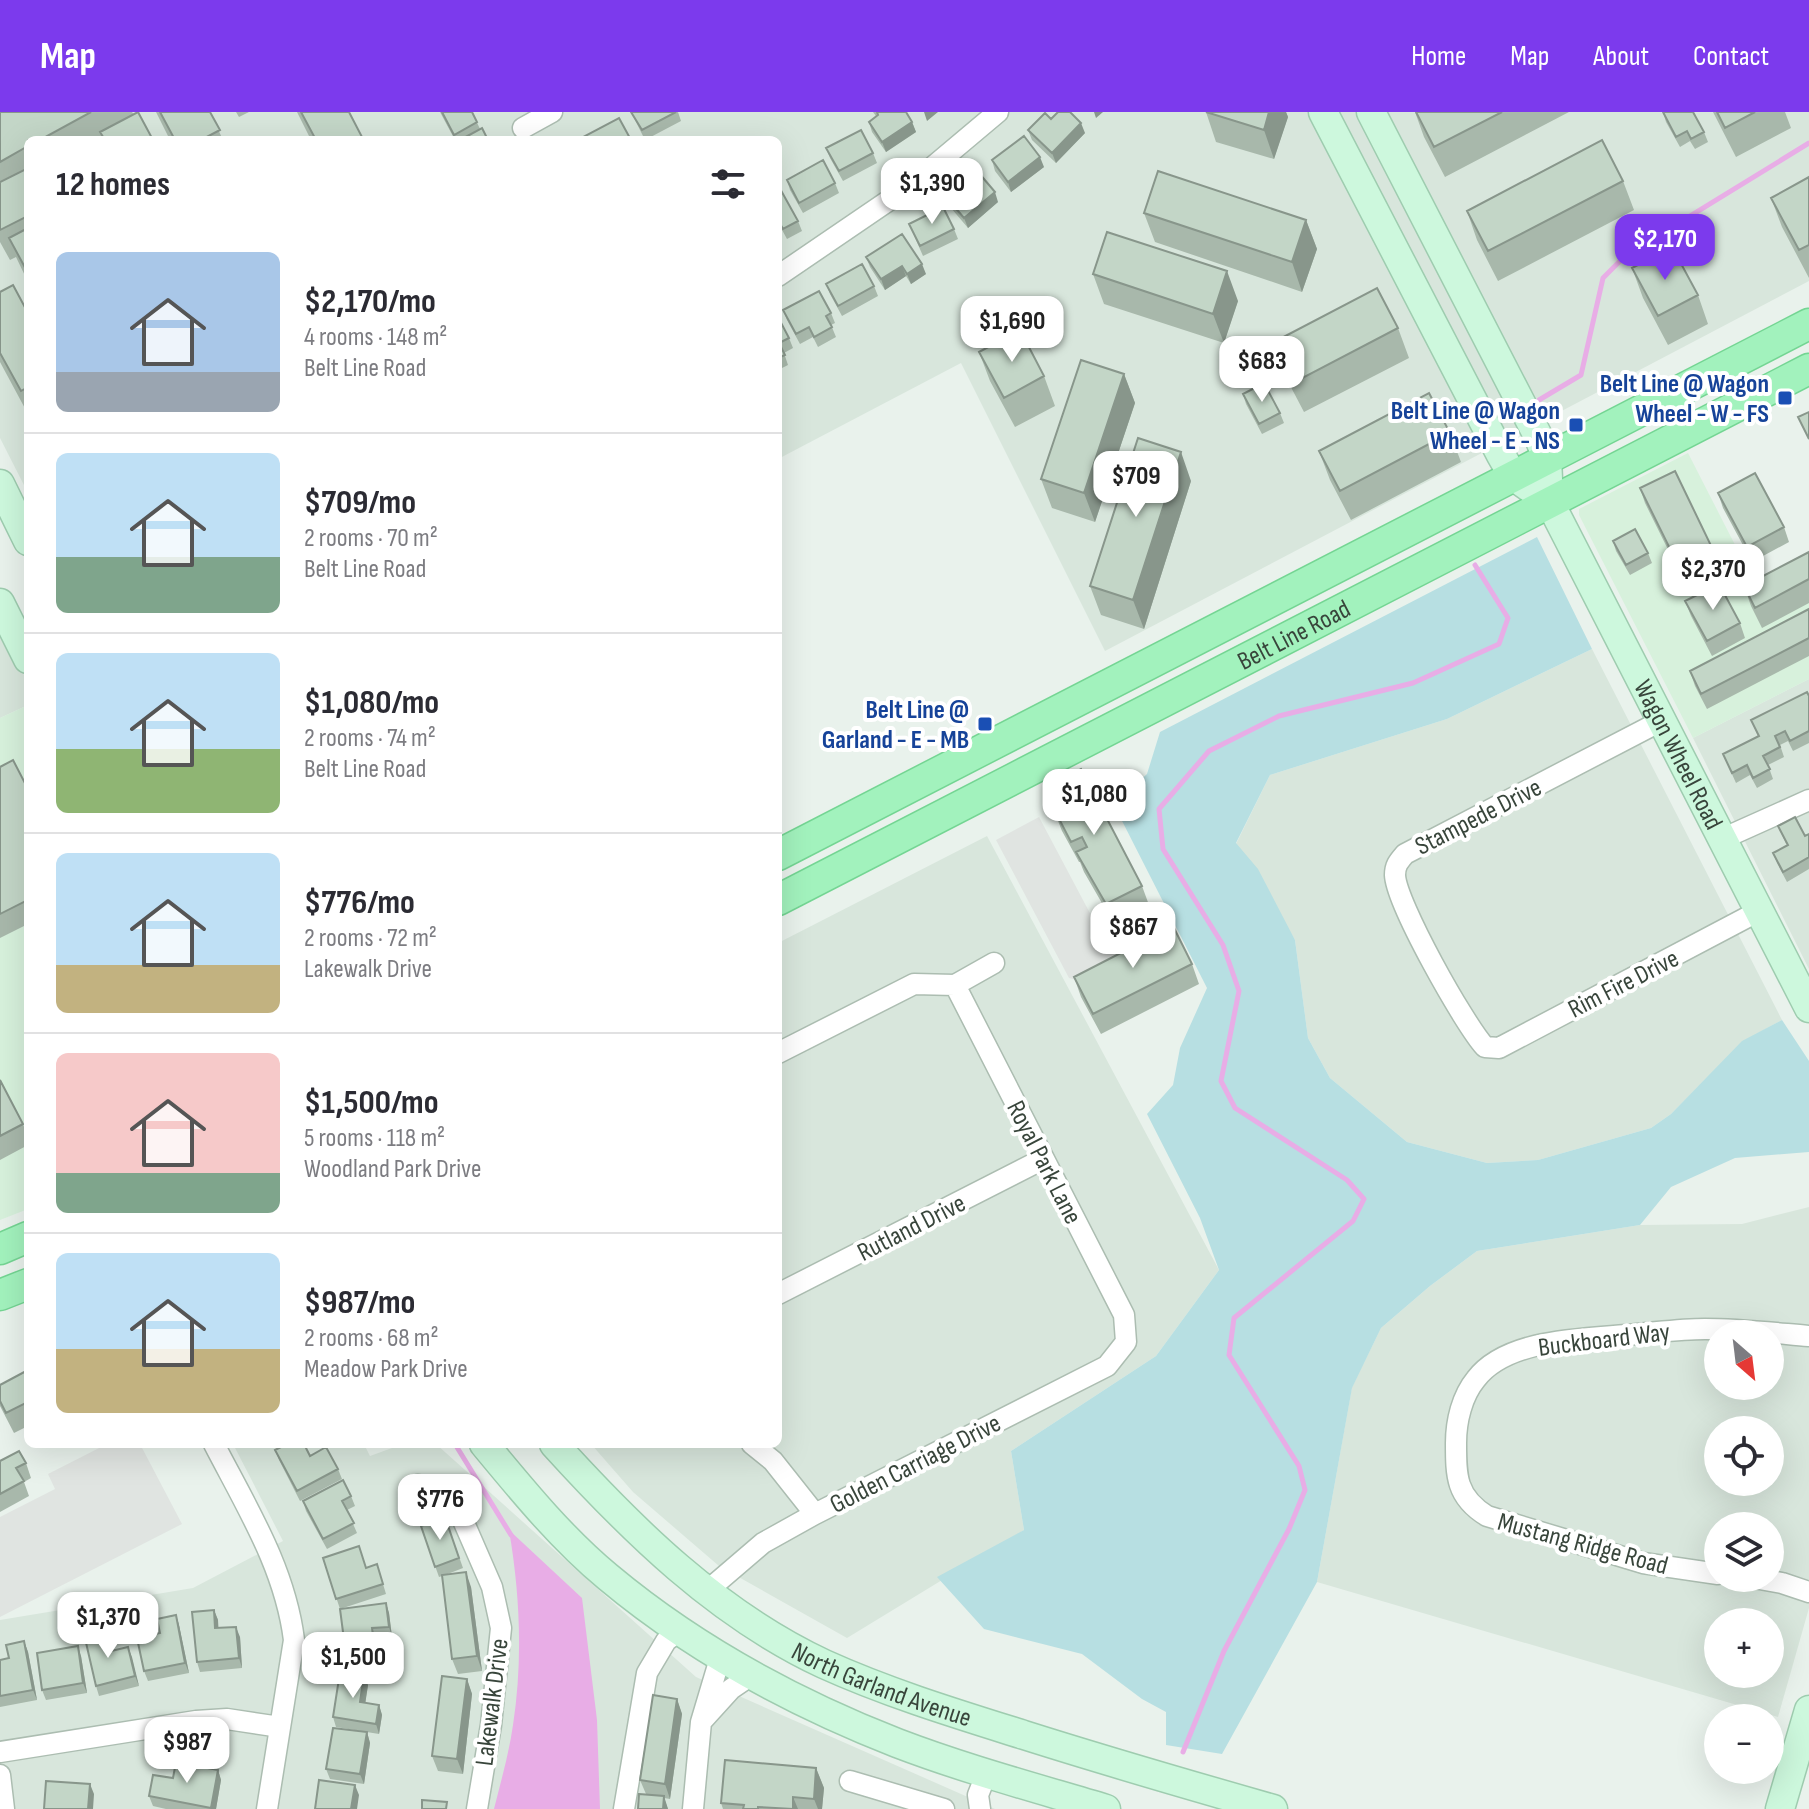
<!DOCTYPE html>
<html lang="en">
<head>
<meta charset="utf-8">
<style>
  body { margin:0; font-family:"Sofia Sans Condensed",sans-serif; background:#f2f2f3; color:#2b2b33; height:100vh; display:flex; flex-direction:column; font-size:30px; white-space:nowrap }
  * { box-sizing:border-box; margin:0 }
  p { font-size:26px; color:#7c7c81 }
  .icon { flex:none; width:44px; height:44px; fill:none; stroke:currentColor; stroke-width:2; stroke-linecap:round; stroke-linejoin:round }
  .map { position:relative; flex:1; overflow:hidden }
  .details { position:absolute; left:24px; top:24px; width:758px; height:1312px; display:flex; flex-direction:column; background:#fff; border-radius:12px; box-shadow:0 8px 32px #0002 }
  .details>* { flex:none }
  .needle { width:52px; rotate:152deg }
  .fabs { position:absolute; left:1704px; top:1208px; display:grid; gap:16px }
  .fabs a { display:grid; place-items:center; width:80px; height:80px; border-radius:50%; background:#fff; box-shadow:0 8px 32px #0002; font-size:40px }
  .price { position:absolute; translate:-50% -68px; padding:0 18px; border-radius:16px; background:#fff; color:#222; font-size:26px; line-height:52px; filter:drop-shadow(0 2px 4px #0008) }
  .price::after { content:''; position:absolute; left:50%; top:48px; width:24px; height:18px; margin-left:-12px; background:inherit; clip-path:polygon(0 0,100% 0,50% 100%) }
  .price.active { background:#7c3aed; color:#fff }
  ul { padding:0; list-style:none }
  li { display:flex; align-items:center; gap:24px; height:200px; padding:0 32px }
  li+li { border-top:2px solid #e1e1e2 }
  li span { display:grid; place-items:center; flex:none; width:224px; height:160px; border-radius:12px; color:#555 }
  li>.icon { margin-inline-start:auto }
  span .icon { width:96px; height:96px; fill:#fffc; stroke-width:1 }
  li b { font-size:34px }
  h2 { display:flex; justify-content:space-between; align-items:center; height:96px; padding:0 32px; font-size:34px }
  header { display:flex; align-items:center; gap:48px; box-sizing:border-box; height:112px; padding:0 40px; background:#7c3aed; color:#fff }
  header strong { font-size:38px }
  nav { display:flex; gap:44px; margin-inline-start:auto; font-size:28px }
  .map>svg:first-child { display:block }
</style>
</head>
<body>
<header>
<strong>Map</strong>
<nav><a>Home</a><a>Map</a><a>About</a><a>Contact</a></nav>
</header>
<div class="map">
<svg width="1809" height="1697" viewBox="0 0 1809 1697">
  <rect width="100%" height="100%" fill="#e9f2ec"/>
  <path fill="#d8e6dc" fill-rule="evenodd" d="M0,0H1809V169L1105,539L961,251L778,347V28H28V381L0,326Z
    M0,514L28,571V593L0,606Z
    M1592,537L1782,908L1742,930L1671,1002L1651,1016L1538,1048L1487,1051L1407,1030L1330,966L1308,926L1295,828L1236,732L1270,663L1447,607Z
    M1809,567V857L1693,626Z
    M987,724L1219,1158L1156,1244L1011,1339L1024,1418L847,1526L719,1454L633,1380L591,1332H778V831Z
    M1809,1095V1496L1778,1605L1317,1470L1352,1275L1381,1216L1430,1174L1477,1139L1640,1113L1742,1112ZM1718,1222H1770V1274H1718ZM1718,1318H1770V1370H1718ZM1718,1414H1770V1466H1718ZM1718,1510H1770V1562H1718Z
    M233,1332H364L370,1344L403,1332H436L696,1565L995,1697H0V1508L193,1476L283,1429Z"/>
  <path fill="#d7f1dc" d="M1688,341L1754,470L1809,442V567L1693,626L1579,403V397Z
    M28,593V1097L0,1108V606Z"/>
  <path fill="#b7dfe2" d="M1537,425L1592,537L1447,607L1270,663L1236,731L1258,757L1295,828L1308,926L1330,966L1407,1030L1487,1051L1538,1048L1651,1016L1671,1002L1742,929L1782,908L1809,949V1040L1735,1046L1671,1075L1640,1113L1477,1139L1430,1174L1381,1216L1352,1276L1317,1470L1222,1642L1166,1633V1600L1142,1587L1082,1542L984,1517L937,1465L1024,1418L1011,1339L1156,1244L1219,1158L1200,1106L1147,1002L1173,973L1180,936L1207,876L1118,701L1128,679L1147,662L1160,620Z"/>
  <path fill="#e0e4e1" d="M1039,705L1101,822L1150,797L1165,827L1084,870L1069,866L996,728Z
    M107,1332H140L182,1412L0,1505V1405L55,1377L48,1362Z"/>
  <path fill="#e8ade6" d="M509,1418L582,1486L597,1608L600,1697H494C501,1669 509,1641 513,1613C523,1548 520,1482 509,1418Z"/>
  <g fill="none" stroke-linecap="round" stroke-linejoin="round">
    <path stroke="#e8ade6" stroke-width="5" d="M1539,288L1581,263L1603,166L1625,144L1809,31
      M455,1332L511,1423
      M1183,1640L1224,1539L1289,1417L1305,1378L1299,1354L1229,1243L1234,1206L1353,1109L1364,1087L1347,1068L1235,996L1221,969L1239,879L1223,833L1163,737L1159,697L1209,639L1279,604L1413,571L1499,532L1508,506L1475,453"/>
    <g stroke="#acbdb1" stroke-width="23">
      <path id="street" d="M523,16L552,0
        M778,164L910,74L998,0
        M1661,609L1405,742C1399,749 1395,753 1395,763C1396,791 1464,912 1485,935L1499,936L1759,799
        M1722,727L1809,688
        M778,941L914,872L955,873L994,851
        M778,1182L1043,1047
        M214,1332C247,1396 285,1456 294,1528L267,1697
        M752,1332L773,1349L815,1402
        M418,1373L450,1384L455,1390L492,1475L501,1516L491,1613L477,1697
        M1718,1462L1643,1451L1487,1404C1456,1385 1456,1364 1456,1331C1456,1309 1462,1284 1476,1267C1508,1225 1589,1227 1637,1222C1660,1220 1682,1217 1705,1217C1740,1217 1774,1221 1809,1224
        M1754,1466L1782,1471L1809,1480
        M707,1479L763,1431L815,1402L1107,1254L1126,1230L1124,1203L955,873
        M721,1543L701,1610L731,1577L753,1562
        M0,1640L196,1609L227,1607L280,1615
        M0,1663L4,1697
        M850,1669L944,1697
        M624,1697L647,1561L666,1529L680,1518
        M693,1697L701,1610
        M980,1697L978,1683L987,1660"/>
    </g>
    <g stroke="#9eccaf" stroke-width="31">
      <g id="secondary">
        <path d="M1323,0L1501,343L1513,364L1533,378"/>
        <path id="s1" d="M1371,0L1539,326L1547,346L1549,389L1809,896"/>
        <path d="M0,372L28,429"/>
        <path d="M0,491L28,547"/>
        <path d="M484,1332C522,1378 562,1427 608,1465C693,1536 795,1591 897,1631C965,1657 1036,1676 1106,1697"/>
        <path id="s2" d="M554,1332C632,1418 717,1502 824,1552C888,1581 957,1602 1024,1623C1106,1649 1189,1673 1273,1697"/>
        <path d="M1780,1697L1809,1598"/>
      </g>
    </g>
    <g stroke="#74d593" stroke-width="33">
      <g id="primary">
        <path d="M778,743L1809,212"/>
        <path id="s3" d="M778,788L1809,257"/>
        <path d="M0,1137L28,1125"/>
        <path d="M0,1183L28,1172"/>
      </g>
    </g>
    <use href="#street" stroke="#fff" stroke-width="20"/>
    <use href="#secondary" stroke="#cdf8dd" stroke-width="28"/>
    <use href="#primary" stroke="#a2f2bd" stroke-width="30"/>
  </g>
  <path fill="#a8b8ab" d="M0,0H132L153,28H28V170L16,145L10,148L0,130Z
    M156,0H210L223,28H170Z
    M236,0H249L239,5Z
    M297,0H349L363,28H311Z
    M440,0H472L480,17L488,28H455Z
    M631,0H678L681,9L645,28Z
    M873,0H906L912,10L916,20L886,40L872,20L869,10L876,4Z
    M1206,0H1286L1288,5L1274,47L1216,30Z
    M1415,0H1569L1445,65L1424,25Z
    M1663,0L1704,20L1708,30L1695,37L1690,29L1680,35L1666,10Z
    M1713,0H1785L1791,16L1736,45Z
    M1051,7L1085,21L1056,51L1032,28L1028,18Z
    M826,36L873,41L877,51L843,69L830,46Z
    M992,48L1044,55L1011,80L995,59Z
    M1809,65V166L1782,115L1771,86Z
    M787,68L835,71L839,81L803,101L790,78Z
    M1623,69L1634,98L1498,169L1477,128L1467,99Z
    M778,73L798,109L802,119L787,127L781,116L778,118Z
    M947,86L998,90L968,116L951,96Z
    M1144,101L1306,108L1317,137L1302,180L1155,130Z
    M909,112L954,117L958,127L923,144Z
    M866,145L926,162L911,172L906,164L885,178L870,155Z
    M1632,156L1698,183L1708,212L1668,233L1643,186Z
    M1093,162L1238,189L1224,231L1104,192Z
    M826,172L874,174L878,184L842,204L830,182Z
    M0,180L28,201V302L0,250Z
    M783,198L831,201L835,211L831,213L836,225L818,235L813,225L800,232L787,208Z
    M778,205L789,226L793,236L784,241L788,253L778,258Z
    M1398,216L1409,246L1304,300L1283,260L1272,231Z
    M979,240L1044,264L1055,294L1015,315L990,269Z
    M1124,262L1135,291L1095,410L1052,396L1041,367Z
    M1243,282L1280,301L1284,311L1262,322L1246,292Z
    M1450,321L1461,350L1351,408L1330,368L1319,339Z
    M1191,369L1144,517L1101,503L1090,474Z
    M1640,376L1716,444L1722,459L1687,476L1645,391Z
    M1718,381L1784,415L1789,430L1752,450L1723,396Z
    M1613,429L1648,441L1652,451L1630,463L1616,439Z
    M1809,440V491L1762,516L1751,494L1744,474Z
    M1685,489L1740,511L1745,526L1712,544L1691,504Z
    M1809,497V544L1707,597L1695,574L1690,559Z
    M1809,584V631L1793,639L1788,629L1780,633L1784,645L1768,653L1773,667L1757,676L1750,663L1736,671L1723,642L1758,624L1751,608Z
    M0,655L28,677V812L0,826Z
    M1081,657L1142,774L1149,793L1114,812L1084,760L1080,750H1079L1062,719L1045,676Z
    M1778,714L1805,724L1809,722V757L1787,770L1777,751L1773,741L1787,734Z
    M1192,852L1199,872L1101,922L1081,885L1074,865Z
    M0,968L23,1012L28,1026V1033L0,1048Z
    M28,1258V1314L14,1321L0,1294V1273Z
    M275,1338L310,1344L338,1357L342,1367L300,1389L279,1348Z
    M0,1349L26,1351L31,1366L24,1370L29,1384L0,1400Z
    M351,1384L355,1394L347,1398L357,1421L327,1437L306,1399L303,1389Z
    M445,1405L463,1456L445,1463L471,1475L482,1559L458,1562L452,1547L442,1464L439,1465L421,1414Z
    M323,1446L367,1456L377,1452L386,1482L340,1497Z
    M386,1491L389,1501L392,1525L376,1527L379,1549L349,1553L346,1543Z
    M214,1498L218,1508V1516L240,1525L242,1556L200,1560L197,1550Z
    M176,1503L179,1513L189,1561L148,1569L144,1559Z
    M102,1518L109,1540L128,1535L139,1574L99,1584L96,1574Z
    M24,1529L28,1540L37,1588L0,1595V1548L9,1546Z
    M81,1544L87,1581L46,1588L42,1578Z
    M467,1567L472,1582L463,1662L438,1659L432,1644Z
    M368,1573L365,1591L379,1593L382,1603L379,1622L336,1615L333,1605Z
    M677,1587L682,1602L670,1687L664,1686L668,1697H663L646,1682L640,1668Z
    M367,1620L370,1631L364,1672L330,1667L326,1657Z
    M816,1656L824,1676L822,1697H723L721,1691Z
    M218,1658L221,1668L216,1697H166L153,1694L149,1684L173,1666Z"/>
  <path fill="#88968b" d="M924,0H938L927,9Z
    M1094,0H1103L1096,6Z
    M1269,0H1286L1288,5L1274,47L1264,18Z
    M912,10L916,20L886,40L882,30Z
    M1081,11L1085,21L1056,51L1052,41Z
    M1040,45L1044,55L1011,80L1008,70Z
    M995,80L998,90L968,116L964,106Z
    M1306,108L1317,137L1302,180L1292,150Z
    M922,152L926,162L911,172L907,162Z
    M902,154L906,164L885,178L881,167Z
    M1227,159L1238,189L1224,231L1213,202Z
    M1124,262L1135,291L1095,410L1084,381Z
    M1181,340L1191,369L1144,517L1133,488Z
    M466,1460L471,1475L482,1559L477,1544Z
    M386,1491L389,1501L392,1525L389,1515Z
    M214,1498L218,1508L219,1526L215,1516Z
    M176,1503L179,1513L189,1561L185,1551Z
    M236,1515L240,1525L242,1556L239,1546Z
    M372,1516L376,1527L379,1549L375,1539Z
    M24,1529L28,1540L37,1588L33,1578Z
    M78,1534L81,1544L87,1581L83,1571Z
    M128,1535L132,1545L139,1574L135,1564Z
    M364,1563L368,1573L364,1600L360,1590Z
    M467,1567L472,1582L463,1662L457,1647Z
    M677,1587L682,1602L670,1687L665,1672Z
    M379,1593L382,1603L379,1622L376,1612Z
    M367,1620L370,1631L364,1672L360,1662Z
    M816,1656L824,1676L822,1697H818L814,1687Z
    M218,1658L221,1668L216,1697H211Z
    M90,1672L94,1682L93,1697H88Z
    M355,1673L359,1683L357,1697H351Z
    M664,1684L668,1697H663Z
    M793,1685L798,1697H793Z"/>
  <path fill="#c3d6c7" stroke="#88968b" stroke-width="2" d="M0,0H91L40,28H28V34L0,50Z
    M138,0L153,28H105L100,20Z
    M160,0H210L220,18L201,28H175Z
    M301,0H349L362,25L356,28H316Z
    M442,0H472L477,10L454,23Z
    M631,0H676L642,18Z
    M877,0H906L912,10L882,30L869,10L878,3Z
    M1058,0H1070L1081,11L1052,41L1028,18L1045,1L1051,7Z
    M1206,0H1269L1264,18Z
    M1416,0H1502L1434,35Z
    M1663,0H1693L1704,20L1691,27L1687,19L1676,25Z
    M1717,0H1755L1725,16Z
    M619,6L631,28H585L583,25Z
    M482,16L488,28H460Z
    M861,18L873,41L839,59L826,36Z
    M1024,24L1040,45L1008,70L992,48Z
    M1602,28L1623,69L1488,139L1467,99Z
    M823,48L835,71L799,91L787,68Z
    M28,56V104L0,118V70Z
    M1158,59L1306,108L1292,150L1144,101Z
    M978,60L995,80L964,106L947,86Z
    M1809,65V133L1799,138L1771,86Z
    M778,73L798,109L783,117L778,108Z
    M943,95L954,117L920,134L909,112Z
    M28,116V161L9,126Z
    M1107,120L1227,159L1213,202L1093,162Z
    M902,122L922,152L907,162L902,154L881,167L866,145Z
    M1672,135L1698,183L1658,204L1632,156Z
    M862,152L874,174L838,194L826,172Z
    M13,173L28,201V275L21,279L0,241V180Z
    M1377,176L1398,216L1293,271L1272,231Z
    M819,179L831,201L826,204L832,215L814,225L809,215L796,222L783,198Z
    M778,205L789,226L779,231L785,243L778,246Z
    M1020,218L1044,264L1004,286L979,240Z
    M1081,248L1124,262L1084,381L1041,367Z
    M1264,271L1280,301L1259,312L1243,282Z
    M1429,281L1450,321L1340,379L1319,339Z
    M1809,300V327L1798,305Z
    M1138,326L1181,340L1133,488L1090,474Z
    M1675,359L1716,444L1682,461L1640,376Z
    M1755,361L1784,415L1747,435L1718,381Z
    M1635,417L1648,441L1626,453L1613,429Z
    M1809,440V467L1755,496L1744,474Z
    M1719,472L1740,511L1707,529L1685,489Z
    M1809,497V526L1701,582L1690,559Z
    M1807,580L1809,584V619L1790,629L1785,619L1775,624L1780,635L1763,644L1770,657L1753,666L1747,653L1732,661L1723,642L1759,624L1751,608Z
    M13,648L28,677V788L0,802V655Z
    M1081,657L1142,774L1106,792L1076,740L1087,735L1082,725L1071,730L1055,699L1065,694L1060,685L1052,689L1045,676Z
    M1795,705L1805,724L1809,722V745L1783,760L1773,741L1788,733L1778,714Z
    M1173,814L1192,852L1093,902L1074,865Z
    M0,968L23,1012L0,1024Z
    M28,1258V1290L6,1301L0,1289V1273Z
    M287,1332H304L310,1344L326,1335L338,1357L297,1379L275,1338Z
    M19,1339L26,1351L16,1356L24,1369L0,1382V1349Z
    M343,1368L351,1384L342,1389L354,1411L323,1427L303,1389Z
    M445,1405L459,1446L435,1455L421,1414Z
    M359,1434L366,1456L377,1452L383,1472L336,1487L323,1446Z
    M466,1460L477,1544L452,1547L442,1463Z
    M386,1491L389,1515L372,1516L375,1539L346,1543L340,1497Z
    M214,1498L215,1516L236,1515L239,1546L197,1550L192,1500Z
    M176,1503L185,1551L144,1559L137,1526L160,1521L157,1507Z
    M102,1518L107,1540L128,1535L135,1564L96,1574L84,1522Z
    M24,1529L33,1578L0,1584V1548L9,1546L6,1533Z
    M78,1534L83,1571L42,1578L37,1541Z
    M340,1560L364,1563L360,1590L379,1593L376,1612L333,1605Z
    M442,1564L467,1567L457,1647L432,1644Z
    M653,1583L677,1587L665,1672L640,1668Z
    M333,1616L367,1620L360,1662L326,1657Z
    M725,1648L816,1656L814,1687L793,1685V1697L758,1695V1697H743L744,1693L721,1691Z
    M176,1650L218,1658L211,1696L149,1684L153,1663L173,1666Z
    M319,1668L355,1673L351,1697H315Z
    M46,1669L90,1672L88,1697H44Z
    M639,1682L664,1684L663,1697H638Z
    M422,1688L447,1690L446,1697H422Z"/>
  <g fill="#1a4fb4" stroke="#fff" stroke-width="3">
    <rect x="1777" y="278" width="16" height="16" rx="4"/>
    <rect x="1568" y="305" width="16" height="16" rx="4"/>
    <rect x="977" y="604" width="16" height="16" rx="4"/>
  </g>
  <g text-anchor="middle" stroke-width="8" stroke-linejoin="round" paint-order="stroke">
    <g font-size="26" font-weight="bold" fill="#164399" stroke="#fff" text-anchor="end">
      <text x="1769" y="280">Belt Line @ Wagon<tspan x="1769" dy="30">Wheel - W - FS</tspan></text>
      <text x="1560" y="307">Belt Line @ Wagon<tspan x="1560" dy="30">Wheel - E - NS</tspan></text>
      <text x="969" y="606">Belt Line @<tspan x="969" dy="30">Garland - E - MB</tspan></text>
    </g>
    <g font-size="26" fill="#38453b" stroke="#fff">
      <text dy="9" stroke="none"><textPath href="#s3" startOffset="580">Belt Line Road</textPath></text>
      <text dy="9" stroke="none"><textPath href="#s1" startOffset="716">Wagon Wheel Road</textPath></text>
      <text transform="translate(1478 704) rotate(-27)" y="9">Stampede Drive</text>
      <text transform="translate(1623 871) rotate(-27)" y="9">Rim Fire Drive</text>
      <text transform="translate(1045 1050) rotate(63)" y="9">Royal Park Lane</text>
      <text transform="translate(911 1115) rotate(-27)" y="9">Rutland Drive</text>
      <text transform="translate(1604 1227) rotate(-7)" y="9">Buckboard Way</text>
      <text transform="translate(915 1351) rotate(-27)" y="9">Golden Carriage Drive</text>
      <text transform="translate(1583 1431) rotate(15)" y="9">Mustang Ridge Road</text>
      <text dy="9" stroke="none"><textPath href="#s2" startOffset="412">North Garland Avenue</textPath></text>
      <text transform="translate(491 1590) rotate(-83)" y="9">Lakewalk Drive</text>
    </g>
  </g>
</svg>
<div class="fabs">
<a><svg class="needle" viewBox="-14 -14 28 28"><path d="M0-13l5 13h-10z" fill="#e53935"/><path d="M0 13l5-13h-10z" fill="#7c7c81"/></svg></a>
<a><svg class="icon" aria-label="locate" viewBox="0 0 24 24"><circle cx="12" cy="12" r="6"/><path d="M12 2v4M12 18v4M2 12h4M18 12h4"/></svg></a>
<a><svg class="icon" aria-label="layers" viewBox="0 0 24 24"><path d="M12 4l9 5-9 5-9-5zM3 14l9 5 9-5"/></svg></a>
<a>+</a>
<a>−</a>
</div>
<b class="price" style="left:932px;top:114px">$1,390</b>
<b class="price active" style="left:1665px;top:170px">$2,170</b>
<b class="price" style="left:1012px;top:252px">$1,690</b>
<b class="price" style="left:1262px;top:292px">$683</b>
<b class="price" style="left:1136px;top:407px">$709</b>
<b class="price" style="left:1713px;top:500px">$2,370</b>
<b class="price" style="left:1094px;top:725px">$1,080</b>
<b class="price" style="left:1133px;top:858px">$867</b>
<b class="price" style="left:440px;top:1430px">$776</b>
<b class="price" style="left:108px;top:1548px">$1,370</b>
<b class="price" style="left:353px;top:1588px">$1,500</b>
<b class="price" style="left:187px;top:1673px">$987</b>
<section class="details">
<h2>12 homes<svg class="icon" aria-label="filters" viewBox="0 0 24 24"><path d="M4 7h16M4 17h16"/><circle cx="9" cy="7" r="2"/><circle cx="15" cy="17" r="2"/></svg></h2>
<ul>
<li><span style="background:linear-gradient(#a9c7e8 75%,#9aa5b1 0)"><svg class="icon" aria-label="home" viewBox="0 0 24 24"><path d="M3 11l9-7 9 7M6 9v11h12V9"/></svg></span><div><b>$2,170/mo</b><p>4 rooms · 148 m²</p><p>Belt Line Road</p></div></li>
<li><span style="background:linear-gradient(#bfe0f5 65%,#7fa58c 0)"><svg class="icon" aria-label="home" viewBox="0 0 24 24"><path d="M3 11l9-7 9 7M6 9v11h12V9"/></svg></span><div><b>$709/mo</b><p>2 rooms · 70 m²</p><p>Belt Line Road</p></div></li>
<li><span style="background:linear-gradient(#bfe0f5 60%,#8fb573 0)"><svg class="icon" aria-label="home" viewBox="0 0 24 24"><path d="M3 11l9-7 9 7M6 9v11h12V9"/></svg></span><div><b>$1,080/mo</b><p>2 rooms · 74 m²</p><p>Belt Line Road</p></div></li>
<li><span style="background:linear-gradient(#bfe0f5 70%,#c2b280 0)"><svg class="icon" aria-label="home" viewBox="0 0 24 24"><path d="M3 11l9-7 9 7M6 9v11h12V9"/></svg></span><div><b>$776/mo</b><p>2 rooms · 72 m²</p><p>Lakewalk Drive</p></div></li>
<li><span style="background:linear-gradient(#f6c9c9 75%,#7fa58c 0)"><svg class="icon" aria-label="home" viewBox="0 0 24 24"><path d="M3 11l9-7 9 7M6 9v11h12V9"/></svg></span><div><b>$1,500/mo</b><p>5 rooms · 118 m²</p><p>Woodland Park Drive</p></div></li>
<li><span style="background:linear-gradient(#bfe0f5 60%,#c2b280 0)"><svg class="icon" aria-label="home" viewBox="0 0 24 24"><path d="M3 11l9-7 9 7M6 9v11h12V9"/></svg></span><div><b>$987/mo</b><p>2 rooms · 68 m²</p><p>Meadow Park Drive</p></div></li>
</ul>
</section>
</div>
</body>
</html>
